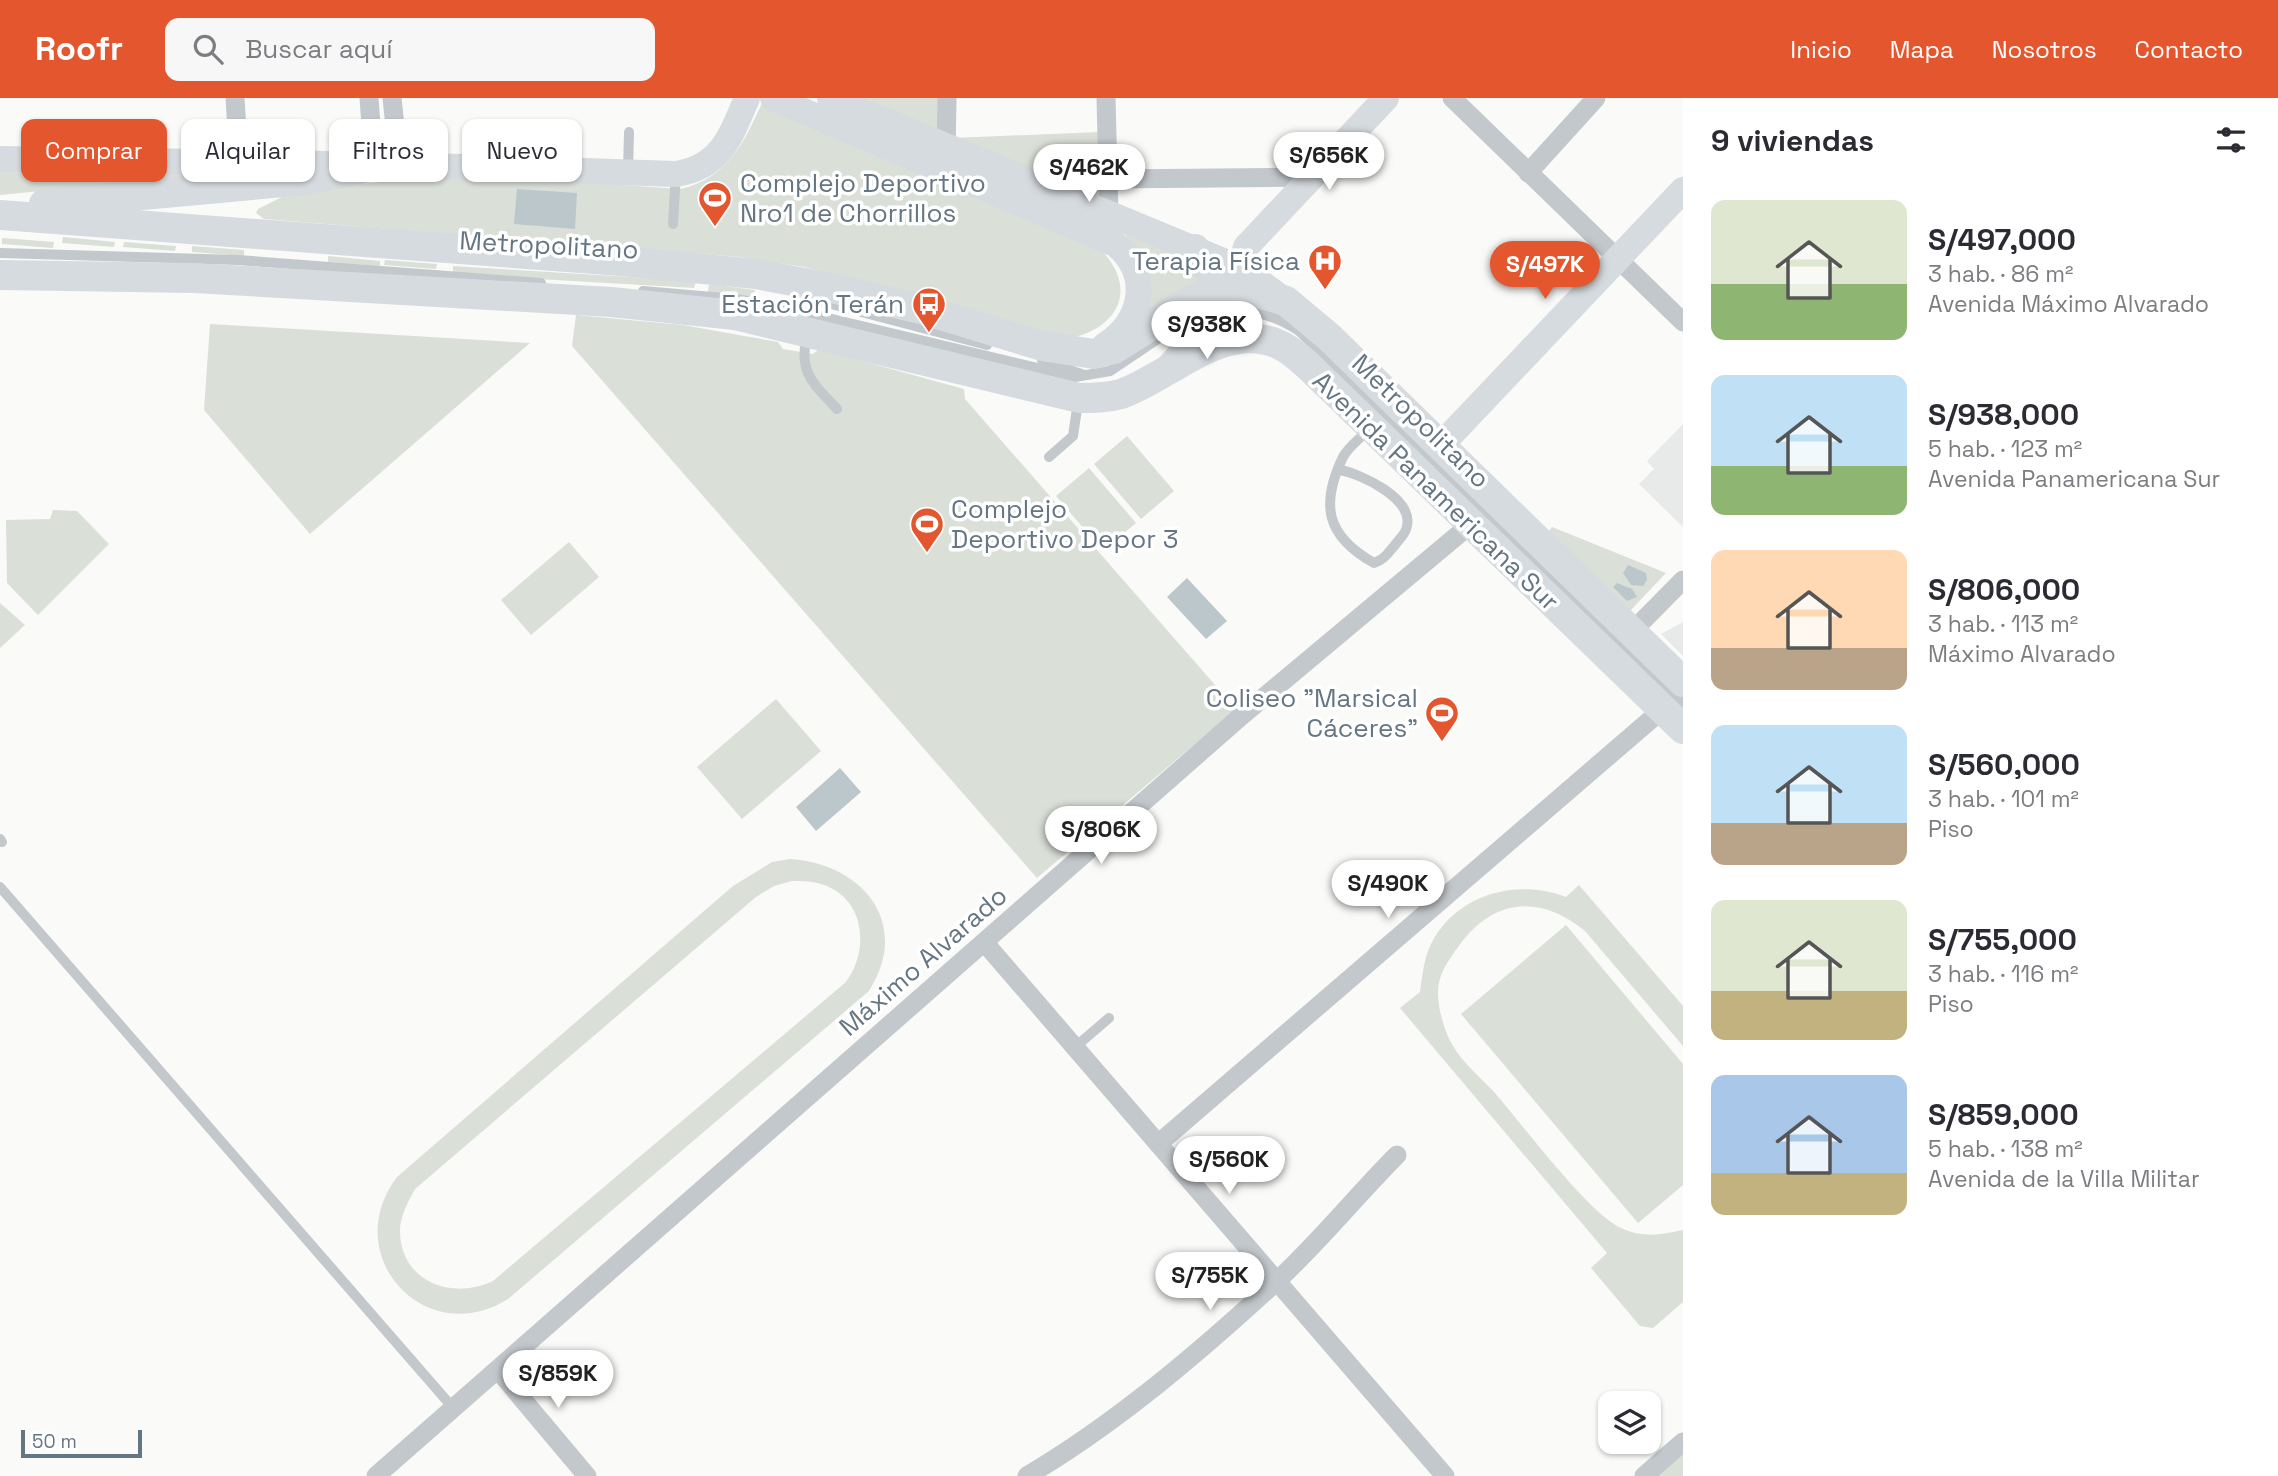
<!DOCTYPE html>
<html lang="es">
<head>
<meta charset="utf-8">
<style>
  body { margin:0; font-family:"Space Grotesk",sans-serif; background:#f7f7f7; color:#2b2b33; height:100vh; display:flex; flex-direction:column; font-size:26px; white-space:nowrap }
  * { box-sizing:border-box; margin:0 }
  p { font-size:23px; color:#7c7c81 }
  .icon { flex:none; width:38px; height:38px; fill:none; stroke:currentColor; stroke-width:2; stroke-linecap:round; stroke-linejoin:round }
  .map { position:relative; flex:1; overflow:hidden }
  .side { display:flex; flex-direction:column; background:#fff; width:595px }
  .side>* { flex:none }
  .guide { position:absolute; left:21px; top:21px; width:665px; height:63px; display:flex; gap:14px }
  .fabs { position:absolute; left:1598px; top:1293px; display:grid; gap:14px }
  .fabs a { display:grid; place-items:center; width:63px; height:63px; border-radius:14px; background:#fff; box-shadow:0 2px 5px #0004; font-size:35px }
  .scale { position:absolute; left:21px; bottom:18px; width:121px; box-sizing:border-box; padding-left:7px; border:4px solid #657683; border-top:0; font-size:19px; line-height:24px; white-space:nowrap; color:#657683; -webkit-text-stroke:5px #fff; paint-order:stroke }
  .price { position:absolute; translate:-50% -60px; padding:0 16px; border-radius:24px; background:#fff; color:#222; font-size:23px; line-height:46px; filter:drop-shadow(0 2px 4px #0008) }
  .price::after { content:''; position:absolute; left:50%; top:42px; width:21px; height:16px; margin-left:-10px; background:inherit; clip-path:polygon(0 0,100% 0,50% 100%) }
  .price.active { background:#e4572e; color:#fff }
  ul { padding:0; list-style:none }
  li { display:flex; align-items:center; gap:21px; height:175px; padding:0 28px }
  li span { display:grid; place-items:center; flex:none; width:196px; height:140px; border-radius:14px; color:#555 }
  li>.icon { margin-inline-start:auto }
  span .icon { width:84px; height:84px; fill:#fffc; stroke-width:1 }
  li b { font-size:30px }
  h2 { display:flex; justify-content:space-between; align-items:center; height:84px; padding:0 28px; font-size:30px }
  .chip { padding:0 24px; border-radius:14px; background:#fff; box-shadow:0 2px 5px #0004; font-size:24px; line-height:63px }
  .chip.active { background:#e4572e; color:#fff }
  header { display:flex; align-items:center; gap:42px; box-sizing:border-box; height:98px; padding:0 35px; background:#e4572e; color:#fff }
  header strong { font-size:33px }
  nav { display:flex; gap:38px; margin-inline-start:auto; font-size:24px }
  .search { width:490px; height:63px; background:#f7f7f7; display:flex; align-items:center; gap:18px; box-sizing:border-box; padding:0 24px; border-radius:14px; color:#7c7c81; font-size:26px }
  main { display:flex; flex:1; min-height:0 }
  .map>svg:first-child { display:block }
</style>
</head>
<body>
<header>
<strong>Roofr</strong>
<div class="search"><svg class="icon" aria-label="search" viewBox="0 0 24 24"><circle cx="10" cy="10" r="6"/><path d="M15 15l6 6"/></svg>Buscar aquí</div>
<nav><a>Inicio</a><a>Mapa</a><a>Nosotros</a><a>Contacto</a></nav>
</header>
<main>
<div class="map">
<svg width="1683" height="1378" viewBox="0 0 1683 1378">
  <rect width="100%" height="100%" fill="#fafaf8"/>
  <path fill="#e8e9e9" d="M1683,326V429L1639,386L1654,371L1647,363Z
    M1683,524V558L1661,536Z"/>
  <path fill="#dadfd7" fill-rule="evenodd" d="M850,0H941L942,36Z
    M763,3L1103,154C1140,195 1114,234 1065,241L804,169L740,159L264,121L256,115L258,111L294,93L418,80L502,79L681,91C729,79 744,44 763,3Z
    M1099,34L1102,106L952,40Z
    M0,74L216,76L0,97Z
    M1120,130L1198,163L1210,189L1137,228L1129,142Z
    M63,139L115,144L114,149L62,145Z
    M2,140L54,144L53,150L2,146Z
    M124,144L176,148L175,153L123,149Z
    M192,148L244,152V158L192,154Z
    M328,158L380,163V168L328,164Z
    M385,162L437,166L436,171L384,167Z
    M453,168L696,183L694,190L453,176Z
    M709,186L755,192L754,200L708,194Z
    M576,217L683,227L778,244L783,251L813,256L819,251L964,291L965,301L1236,611L1037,780L572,248Z
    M210,226L530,245L310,436L204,312Z
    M1127,338L1174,393L1141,421L1094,366Z
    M1089,370L1136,425L1103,453L1056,398Z
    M53,412L77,413L109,446L38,517L7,485L6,422L50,421Z
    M1552,429L1666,475L1630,513L1547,435Z
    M569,444L599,479L531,537L501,502Z
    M0,505L25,527L0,550Z
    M776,601L821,653L742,721L697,669Z
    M790,761C863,766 912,825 869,893L508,1201C425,1253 338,1157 397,1079L733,788L772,764ZM792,783C802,783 814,783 824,787C866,802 869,853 846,884L493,1183C451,1203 399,1183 400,1131C401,1116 408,1104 415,1091L756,799L774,788Z
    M1579,787L1683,908V948L1585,833C1539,795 1492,801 1458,849C1448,863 1437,878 1438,897C1438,911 1445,935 1453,948C1463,965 1481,980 1495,995C1521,1025 1590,1117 1621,1130C1642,1140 1661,1137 1683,1132V1204L1653,1230L1640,1228L1591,1170L1607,1155L1400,910L1420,894C1422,879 1424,860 1431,846C1456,796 1517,780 1566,799Z
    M1566,827L1683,966V1087L1638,1125L1461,916Z
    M1683,1347V1378H1647Z"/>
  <path fill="#bbc7cb" d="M517,91L577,95L575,131L514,126Z
    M1628,467L1646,475L1647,482L1643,488L1631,487L1623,475Z
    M1187,480L1227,523L1206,541L1167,499Z
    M1617,485L1632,491L1637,499L1627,503L1613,489Z
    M840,670L861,694L816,733L796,709Z"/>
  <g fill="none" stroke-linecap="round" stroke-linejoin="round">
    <path stroke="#c3c8cc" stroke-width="10" d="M628,74L629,34
      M673,126L676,76
      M0,155L238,162L541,185
      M643,193L736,201L782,209L1075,279L1110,273L1171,232L1205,218
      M812,201L987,247
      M1223,214C1250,211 1276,217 1299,233L1683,606
      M807,237C798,275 813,285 837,311
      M1042,262L1084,277
      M1049,359L1073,338L1078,304
      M1340,372C1361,376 1413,400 1407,428C1406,436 1399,441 1395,447C1388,455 1384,462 1374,465C1326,438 1320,407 1343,359C1348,349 1361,340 1369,331
      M0,741L2,744
      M0,789L454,1311
      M1074,950L1109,920"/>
    <path stroke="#c3c8cc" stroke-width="19" d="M235,0L239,64
      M369,0L374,68
      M392,0L399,67
      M1106,0L1109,117L1106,124
      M1452,0L1683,224
      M946,60L947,0
      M1528,75L1596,0
      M1108,81L1310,79
      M1608,558L1683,482
      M984,844L1445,1378
      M1158,1046L1663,611
      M498,1272L587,1378
      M376,1378L1239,620L1471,426
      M1027,1378C1118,1324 1201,1253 1279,1181C1321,1142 1357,1097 1397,1057
      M1644,1378L1683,1344"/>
    <path stroke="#d6dbdf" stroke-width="26" d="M773,0L1115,146C1152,176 1143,224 1105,247
      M830,0L1240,170L1282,200
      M0,61L399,67L676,76C722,69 731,37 747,0
      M1171,266L1218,215L1231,195L1246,149L1386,0
      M1441,347L1683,92"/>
    <path stroke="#d6dbdf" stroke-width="30" d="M44,106L306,82L374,68
      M0,117L621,163L756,176L841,192L924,212L1042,248L1094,256L1114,251L1188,204L1202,198L1231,195L1255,194L1286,203L1329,239L1683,584
      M1195,151L1211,176L1218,214
      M0,177L194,180L611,204L735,217L1079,300C1093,300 1107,300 1121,296C1170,279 1226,219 1282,248C1299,257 1314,274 1328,287L1683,631"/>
  </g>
  <defs>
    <g id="stadium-pin" transform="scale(1.75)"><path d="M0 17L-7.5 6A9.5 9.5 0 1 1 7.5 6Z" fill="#e4572e" stroke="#fff"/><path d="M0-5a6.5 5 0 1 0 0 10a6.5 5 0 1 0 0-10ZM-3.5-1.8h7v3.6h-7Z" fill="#fff"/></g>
    <g id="hospital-pin" transform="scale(1.75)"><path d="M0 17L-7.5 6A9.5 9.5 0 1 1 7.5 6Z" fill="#e4572e" stroke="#fff"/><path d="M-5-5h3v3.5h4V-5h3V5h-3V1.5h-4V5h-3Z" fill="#fff"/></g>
    <g id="bus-pin" transform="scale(1.75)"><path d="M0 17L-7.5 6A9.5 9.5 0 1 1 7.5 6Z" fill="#e4572e" stroke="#fff"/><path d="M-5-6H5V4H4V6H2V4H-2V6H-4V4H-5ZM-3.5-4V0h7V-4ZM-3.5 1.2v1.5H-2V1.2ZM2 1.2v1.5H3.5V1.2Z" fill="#fff"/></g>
  </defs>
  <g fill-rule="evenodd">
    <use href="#stadium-pin" x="715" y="100"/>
    <use href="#hospital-pin" x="1325" y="163"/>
    <use href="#bus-pin" x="929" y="206"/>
    <use href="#stadium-pin" x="927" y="426"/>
    <use href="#stadium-pin" x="1442" y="615"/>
  </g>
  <g text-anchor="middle" stroke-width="7" stroke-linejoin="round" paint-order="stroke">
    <g font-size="26" fill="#657683" stroke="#fff" text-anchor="end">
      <text x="740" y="94" text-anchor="start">Complejo Deportivo<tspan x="740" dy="30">Nro1 de Chorrillos</tspan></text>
      <text x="1300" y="172">Terapia Física</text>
      <text x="904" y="215">Estación Terán</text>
      <text x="951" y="420" text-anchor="start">Complejo<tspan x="951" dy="30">Deportivo Depor 3</tspan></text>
      <text x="1418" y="609">Coliseo "Marsical<tspan x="1418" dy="30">Cáceres"</tspan></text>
    </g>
    <g font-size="26" fill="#657683" stroke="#fff">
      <text transform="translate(549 147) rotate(3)" y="9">Metropolitano</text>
      <text transform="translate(1421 323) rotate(44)" y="9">Metropolitano</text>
      <text transform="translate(1436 393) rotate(44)" y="9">Avenida Panamericana Sur</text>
      <text transform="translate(923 863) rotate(-41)" y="9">Máximo Alvarado</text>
    </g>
  </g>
</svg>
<div class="fabs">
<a><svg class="icon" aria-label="layers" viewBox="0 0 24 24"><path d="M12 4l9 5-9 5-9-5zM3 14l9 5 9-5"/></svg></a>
</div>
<div class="scale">50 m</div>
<b class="price" style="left:1329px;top:94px">S/656K</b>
<b class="price" style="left:1089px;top:106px">S/462K</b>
<b class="price active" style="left:1545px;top:203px">S/497K</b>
<b class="price" style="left:1207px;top:263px">S/938K</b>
<b class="price" style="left:1101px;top:768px">S/806K</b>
<b class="price" style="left:1388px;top:822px">S/490K</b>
<b class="price" style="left:1229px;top:1098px">S/560K</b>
<b class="price" style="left:1210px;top:1214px">S/755K</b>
<b class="price" style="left:558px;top:1312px">S/859K</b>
<div class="guide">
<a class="chip active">Comprar</a>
<a class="chip">Alquilar</a>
<a class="chip">Filtros</a>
<a class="chip">Nuevo</a>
</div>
</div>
<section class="side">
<h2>9 viviendas<svg class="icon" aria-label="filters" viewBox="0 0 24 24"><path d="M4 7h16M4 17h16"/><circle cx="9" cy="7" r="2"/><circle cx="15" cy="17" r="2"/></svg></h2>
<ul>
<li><span style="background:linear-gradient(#dfe7d0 60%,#8fb573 0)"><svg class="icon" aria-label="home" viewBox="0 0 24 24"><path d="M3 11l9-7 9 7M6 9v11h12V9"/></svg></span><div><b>S/497,000</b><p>3 hab. · 86 m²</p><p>Avenida Máximo Alvarado</p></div></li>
<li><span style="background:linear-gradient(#bfe0f5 65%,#8fb573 0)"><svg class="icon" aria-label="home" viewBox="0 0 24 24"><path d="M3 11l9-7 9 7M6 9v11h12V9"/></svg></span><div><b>S/938,000</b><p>5 hab. · 123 m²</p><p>Avenida Panamericana Sur</p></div></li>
<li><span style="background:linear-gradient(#ffd9b3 70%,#b9a48a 0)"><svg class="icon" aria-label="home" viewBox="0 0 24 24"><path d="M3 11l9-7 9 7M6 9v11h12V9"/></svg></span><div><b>S/806,000</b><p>3 hab. · 113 m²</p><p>Máximo Alvarado</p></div></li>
<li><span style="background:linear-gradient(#bfe0f5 70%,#b9a48a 0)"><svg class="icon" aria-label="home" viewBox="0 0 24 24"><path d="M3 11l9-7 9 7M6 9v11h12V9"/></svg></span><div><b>S/560,000</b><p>3 hab. · 101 m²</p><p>Piso</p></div></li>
<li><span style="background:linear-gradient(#dfe7d0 65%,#c2b280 0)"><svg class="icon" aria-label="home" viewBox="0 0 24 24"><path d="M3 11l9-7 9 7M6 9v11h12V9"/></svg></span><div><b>S/755,000</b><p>3 hab. · 116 m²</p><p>Piso</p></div></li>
<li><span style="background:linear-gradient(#a9c7e8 70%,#c2b280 0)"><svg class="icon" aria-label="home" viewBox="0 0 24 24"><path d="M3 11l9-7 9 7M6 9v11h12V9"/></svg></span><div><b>S/859,000</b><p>5 hab. · 138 m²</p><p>Avenida de la Villa Militar</p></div></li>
</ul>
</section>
</main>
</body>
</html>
